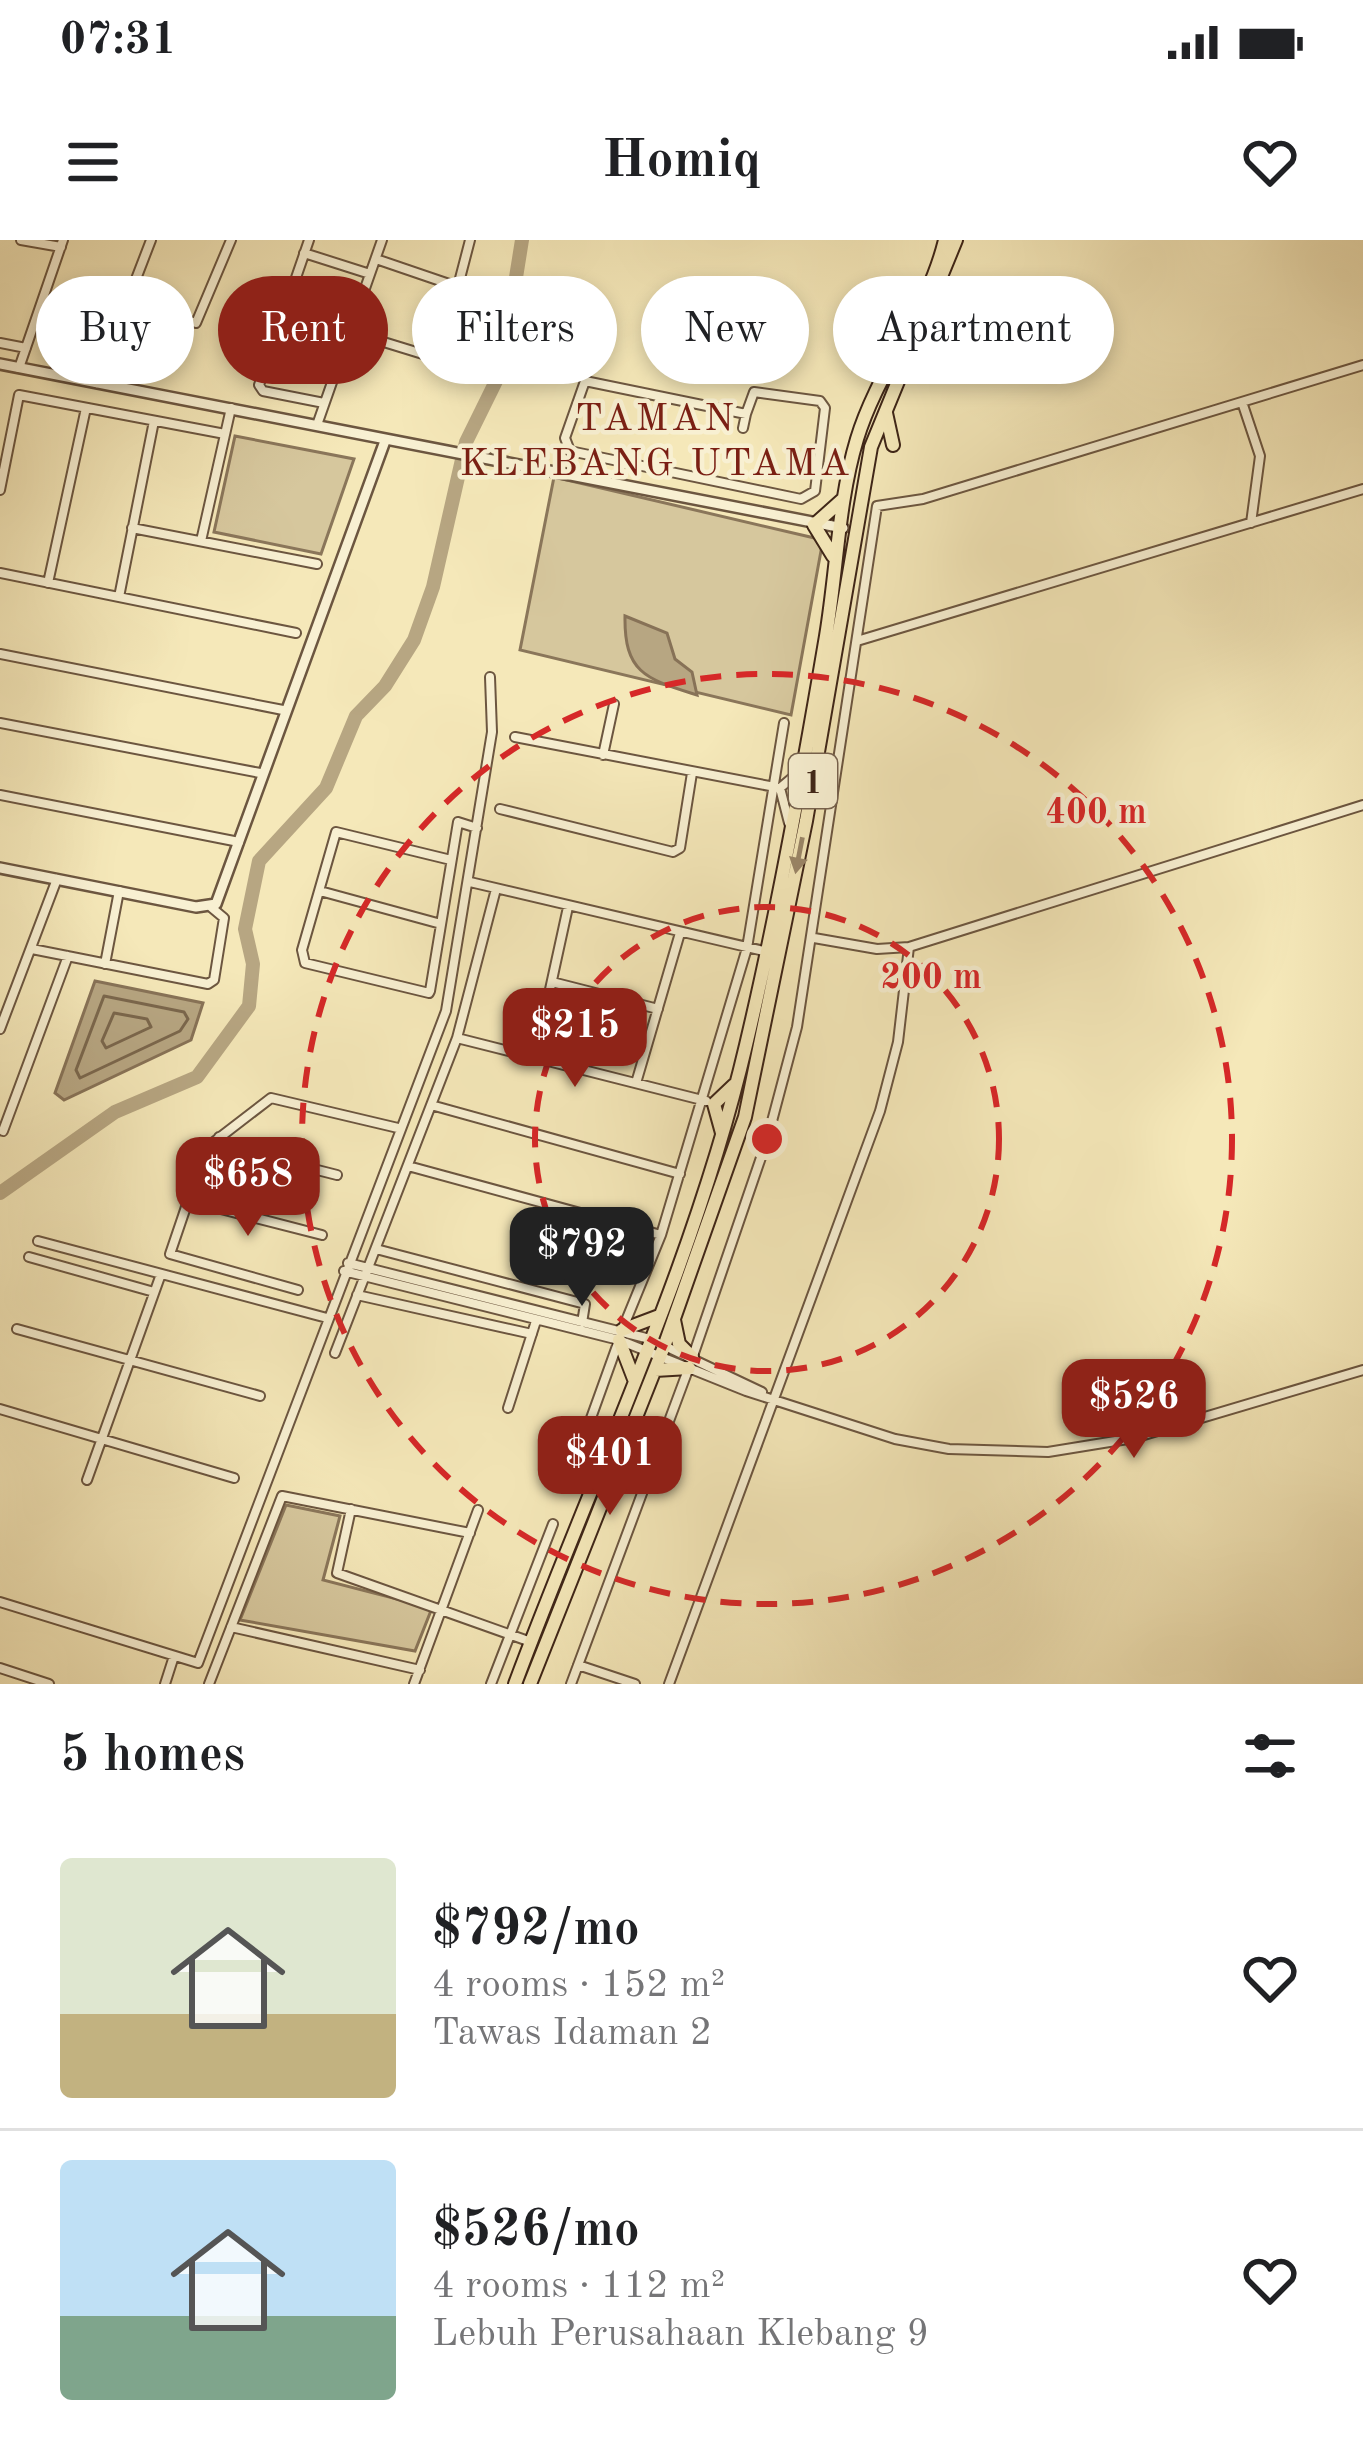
<!DOCTYPE html>
<html lang="en">
<head>
<meta charset="utf-8">
<style>
  body { margin:0; font-family:"Old Standard TT",serif; background:#f2f2f2; color:#202124; height:100vh; display:flex; flex-direction:column; font-size:45px; white-space:nowrap }
  * { box-sizing:border-box; margin:0 }
  p { font-size:39px; color:#757577 }
  .icon { flex:none; width:66px; height:66px; fill:none; stroke:currentColor; stroke-width:2; stroke-linecap:round; stroke-linejoin:round }
  .map { position:relative; height:1444px; overflow:hidden }
  .details { display:flex; flex-direction:column; background:#fff; flex:1 }
  .details>* { flex:none }
  .top-card { position:absolute; left:36px; top:36px; width:1293px; height:108px; display:flex; gap:24px }
  .price { position:absolute; translate:-50% -102px; padding:0 27px; border-radius:24px; background:#8f2418; color:#fff; font-size:39px; line-height:78px; filter:drop-shadow(0 3px 6px #0008) }
  .price::after { content:''; position:absolute; left:50%; top:72px; width:36px; height:27px; margin-left:-18px; background:inherit; clip-path:polygon(0 0,100% 0,50% 100%) }
  .price.on { background:#222; color:#fff }
  ul { padding:0; list-style:none }
  li { display:flex; align-items:center; gap:36px; height:300px; padding:0 60px }
  li+li { border-top:3px solid #e0e0e0 }
  li span { display:grid; place-items:center; flex:none; width:336px; height:240px; border-radius:12px; color:#555 }
  li>.icon { margin-inline-start:auto }
  span .icon { width:144px; height:144px; fill:#fffc; stroke-width:1 }
  li b { font-size:51px }
  h2 { display:flex; justify-content:space-between; align-items:center; height:144px; padding:0 60px; font-size:51px }
  .chip { padding:0 42px; border-radius:54px; background:#fff; box-shadow:0 6px 18px #0003; font-size:42px; line-height:108px }
  .chip.on { background:#8f2418; color:#fff }
  .status { display:flex; justify-content:space-between; align-items:center; height:84px; padding:0 60px; background:#fff; direction:ltr }
  .status svg { height:33px; fill:currentColor }
  header { display:flex; justify-content:space-between; align-items:center; height:156px; padding:0 60px; background:#fff; font-size:54px; font-weight:600 }
  .map>svg:first-child { display:block }
</style>
</head>
<body>
<div class="status"><b>07:31</b><svg viewBox="0 0 49 12"><path d="M0 12V9h3v3zM5 12V6h3v6zM10 12V3h3v9zM15 12V0h3v12zM26 1h20v11H26zM47 4h2v5h-2z"/></svg></div>
<header><svg class="icon" aria-label="menu" viewBox="0 0 24 24"><path d="M4 6h16M4 12h16M4 18h16"/></svg>Homiq<svg class="icon" aria-label="heart" viewBox="0 0 24 24"><path d="M12 20l-8-8c-3-5 5-10 8-4 3-6 11-1 8 4z"/></svg></header>
<div class="map">
<svg width="1363" height="1444" viewBox="0 0 1363 1444">
  <rect width="100%" height="100%" fill="#f5e8b9"/>
  <filter id="stains"><feTurbulence type="fractalNoise" baseFrequency=".00167" numOctaves="4"/><feColorMatrix values="0 0 0 0 .2 0 0 0 0 .09 0 0 0 0 .02 0 0 0 .5 -.17"/></filter>
  <radialGradient id="worn" r=".72"><stop offset=".6" stop-color="#630" stop-opacity="0"/><stop offset="1" stop-color="#630" stop-opacity=".3"/></radialGradient>
  <path fill="#d6c79d" stroke="#8a765a" stroke-width="3" d="M235,196L354,219L321,314L214,292Z
    M554,237L823,300L791,475L520,410Z
    M286,1265L340,1276L323,1340L432,1368L415,1411L240,1380Z"/>
  <path fill="#b7a682" stroke="#877257" stroke-width="3" d="M625,376L667,393L675,419L692,432L697,455C647,439 624,434 625,376Z
    M95,741L203,763L191,800L64,860L55,853Z"/>
  <g fill="none" stroke-linecap="round" stroke-linejoin="round">
    <path stroke="#7a664c" stroke-width="3" d="M104,756L184,772L188,779L180,791L80,838L76,830Z
      M114,773L147,779L151,787L106,808L102,801Z"/>
    <path stroke="#b7a682" stroke-width="14" d="M0,953L115,872L197,837L249,766L253,724L245,689L259,621L326,548L356,476L385,446L414,400L433,347L466,202L501,131L522,0"/>
    <g stroke="#6c5640" stroke-width="12">
      <path id="minor" d="M21,0L61,7
        M309,0L259,145L263,151L324,163
        M304,13L370,34
        M376,19L458,47
        M125,63L196,83L231,0
        M351,92L439,119L470,0
        M0,103L26,108
        M19,128L63,0
        M585,141L746,174L754,152L820,161L825,168L815,251L801,259L570,211L565,198Z
        M96,143L151,0
        M1243,165L1260,216L1251,283
        M317,185L382,0
        M743,188L746,174
        M0,250L19,155L225,194
        M132,288L317,324
        M201,301L231,168
        M0,333L296,393
        M48,343L86,168
        M119,357L154,181
        M857,401L1363,249
        M0,414L283,470
        M0,483L260,533
        M515,497L780,548L799,532
        M603,515L614,464
        M780,548L789,583
        M0,555L239,602
        M500,569L673,612L680,608L692,533
        M451,620L336,592L302,710L305,723L429,753L430,751L458,582L477,588
        M470,642L764,711
        M320,651L441,684
        M814,698L877,709L909,707L1363,565
        M32,709L208,744L214,740L224,678L212,668
        M105,724L119,651
        M552,742L658,769
        M0,789L57,639
        M457,798L706,861
        M535,818L568,667
        M636,843L680,693
        M431,865L680,934
        M3,891L68,716
        M219,897L231,908L337,935
        M408,926L661,995
        M186,960L322,995
        M38,1001L327,1078
        M376,1009L585,1064L582,1083
        M29,1017L154,1052
        M348,1023L650,1099L762,1152
        M344,1031L619,1100L746,1151L895,1199L949,1209L1048,1212L1134,1198L1363,1130
        M298,1050L170,1014L206,908L271,858L398,888
        M357,1055L532,1094
        M623,1088L661,995L747,708L784,483
        M17,1089L260,1156
        M335,1113L457,798L496,649
        M693,1116L767,900L797,787L877,266L923,259L1363,125
        M508,1168L536,1081
        M0,1169L234,1238
        M586,1192L618,1103
        M87,1240L161,1034
        M351,1269L337,1333L531,1402
        M0,1362L198,1423L446,771L492,492L490,437
        M231,1387L420,1430
        M578,1425L635,1444
        M0,1428L49,1444
        M165,1444L174,1416
        M209,1444L282,1256L470,1293
        M414,1444L478,1270
        M491,1444L553,1284
        M571,1444L688,1130
        M669,1444L880,871L898,802L909,707"/>
    </g>
    <g stroke="#6c5640" stroke-width="14">
      <path id="tertiary" d="M0,124L843,288
        M0,628L196,667L216,664L385,201"/>
    </g>
    <g stroke="#3e2517" stroke-width="16">
      <path id="trunk" d="M886,173L893,205
        M833,316L814,285L842,260
        M722,893L714,864L734,845
        M674,1080L679,1104L692,1117
        M622,1090L659,1076
        M619,1100L634,1139
        M655,1130L689,1128
        M515,1444C594,1232 694,1026 746,805C778,671 803,532 826,396C837,330 838,262 857,199C878,130 928,71 945,0
        M530,1444L665,1104L745,877L806,581L871,207L956,0"/>
    </g>
    <use href="#minor" stroke="#f8f0d2" stroke-width="8"/>
    <use href="#tertiary" stroke="#f8f0d2" stroke-width="9"/>
    <use href="#trunk" stroke="#f5e8b9" stroke-width="12"/>
  </g>
  <defs><path id="oneway-solid" d="M-6-.8H1V-3.2L6.5 0L1 3.2V.8H-6Z" transform="scale(3)"/></defs>
  <use fill="#9a8668" href="#oneway-solid" transform="translate(799 615) rotate(101)"/>
  <g fill="none" stroke="#d62828" stroke-width="6" stroke-dasharray="21 15">
    <circle cx="767" cy="899" r="232"/>
    <circle cx="767" cy="899" r="465"/>
  </g>
  <g text-anchor="middle" stroke-width="9" stroke-linejoin="round" paint-order="stroke">
    <rect fill="#f8f0d2" stroke="#76624f" stroke-width="3" x="789" y="514" width="48" height="54" rx="9"/>
    <g font-size="33" font-weight="bold" fill="#3e2517">
      <text x="813" y="553">1</text>
    </g>
    <g font-size="39" letter-spacing="3" fill="#7a1f14" stroke="#f8f0d2">
      <text x="656" y="190">TAMAN<tspan x="656" dy="45">KLEBANG UTAMA</tspan></text>
    </g>
  </g>
  <circle cx="767" cy="899" r="18" fill="#d62828" stroke="#f8f0d2" stroke-width="6"/>
  <g font-size="36" text-anchor="middle" font-weight="bold" fill="#d62828" stroke="#f8f0d2" stroke-width="9" stroke-linejoin="round" paint-order="stroke">
    <text x="1096" y="583">400 m</text>
    <text x="931" y="748">200 m</text>
  </g>
  <rect width="100%" height="100%" filter="url(#stains)"/>
  <rect width="100%" height="100%" fill="url(#worn)"/>
</svg>
<b class="price" style="left:575px;top:850px">$215</b>
<b class="price" style="left:248px;top:999px">$658</b>
<b class="price on" style="left:582px;top:1069px">$792</b>
<b class="price" style="left:1134px;top:1221px">$526</b>
<b class="price" style="left:610px;top:1278px">$401</b>
<div class="top-card">
<a class="chip">Buy</a>
<a class="chip on">Rent</a>
<a class="chip">Filters</a>
<a class="chip">New</a>
<a class="chip">Apartment</a>
</div>
</div>
<section class="details">
<h2>5 homes<svg class="icon" aria-label="filters" viewBox="0 0 24 24"><path d="M4 7h16M4 17h16"/><circle cx="9" cy="7" r="2"/><circle cx="15" cy="17" r="2"/></svg></h2>
<ul>
<li><span style="background:linear-gradient(#dfe7d0 65%,#c2b280 0)"><svg class="icon" aria-label="home" viewBox="0 0 24 24"><path d="M3 11l9-7 9 7M6 9v11h12V9"/></svg></span><div><b>$792/mo</b><p>4 rooms · 152 m²</p><p>Tawas Idaman 2</p></div><svg class="icon" aria-label="heart" viewBox="0 0 24 24"><path d="M12 20l-8-8c-3-5 5-10 8-4 3-6 11-1 8 4z"/></svg></li>
<li><span style="background:linear-gradient(#bfe0f5 65%,#7fa58c 0)"><svg class="icon" aria-label="home" viewBox="0 0 24 24"><path d="M3 11l9-7 9 7M6 9v11h12V9"/></svg></span><div><b>$526/mo</b><p>4 rooms · 112 m²</p><p>Lebuh Perusahaan Klebang 9</p></div><svg class="icon" aria-label="heart" viewBox="0 0 24 24"><path d="M12 20l-8-8c-3-5 5-10 8-4 3-6 11-1 8 4z"/></svg></li>
</ul>
</section>
</body>
</html>
